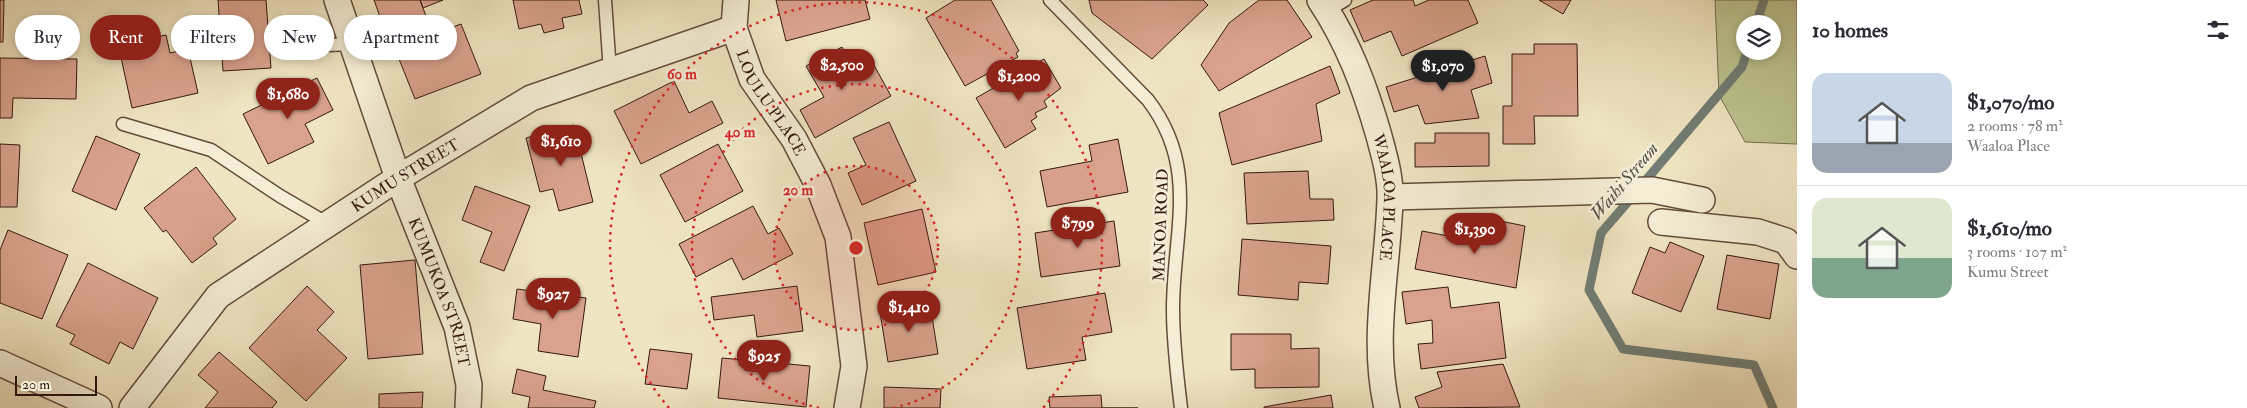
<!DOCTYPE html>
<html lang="en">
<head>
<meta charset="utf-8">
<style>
  body { margin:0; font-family:"IM FELL Double Pica",serif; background:#f2f2f3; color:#2b2b33; height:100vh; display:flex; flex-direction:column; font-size:19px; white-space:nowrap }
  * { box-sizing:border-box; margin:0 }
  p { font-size:16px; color:#7c7c81 }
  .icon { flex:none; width:28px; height:28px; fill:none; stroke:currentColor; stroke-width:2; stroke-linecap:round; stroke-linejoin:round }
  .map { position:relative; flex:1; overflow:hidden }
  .drawer { display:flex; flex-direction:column; background:#fff; width:450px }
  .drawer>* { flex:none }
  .top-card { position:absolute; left:15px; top:15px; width:475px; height:45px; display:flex; gap:10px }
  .buttons { position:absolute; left:1736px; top:15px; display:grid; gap:10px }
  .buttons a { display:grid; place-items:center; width:45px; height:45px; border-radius:50%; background:#fff; box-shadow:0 2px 8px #0003; font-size:25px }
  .scale { position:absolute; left:15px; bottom:12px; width:82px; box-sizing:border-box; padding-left:5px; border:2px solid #34190f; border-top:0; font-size:14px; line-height:18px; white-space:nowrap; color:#34190f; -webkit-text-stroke:4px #f5eed7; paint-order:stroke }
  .price { position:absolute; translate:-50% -42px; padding:0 11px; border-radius:18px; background:#8f2418; color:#fff; font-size:16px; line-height:32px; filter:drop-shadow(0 1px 2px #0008) }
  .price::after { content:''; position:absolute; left:50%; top:30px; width:15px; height:11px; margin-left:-8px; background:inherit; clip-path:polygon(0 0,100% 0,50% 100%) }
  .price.selected { background:#222; color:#fff }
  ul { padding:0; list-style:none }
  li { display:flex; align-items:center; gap:15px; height:125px; padding:0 15px }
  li+li { border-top:1px solid #e1e1e2 }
  li span { display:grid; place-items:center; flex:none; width:140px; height:100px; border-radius:15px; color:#555 }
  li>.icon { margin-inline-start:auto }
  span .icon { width:60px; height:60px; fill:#fffc; stroke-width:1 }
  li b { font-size:21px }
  h2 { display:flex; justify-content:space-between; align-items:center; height:60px; padding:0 15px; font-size:21px }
  .chip { padding:0 18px; border-radius:22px; background:#fff; box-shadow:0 2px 8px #0003; font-size:18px; line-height:45px }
  .chip.selected { background:#8f2418; color:#fff }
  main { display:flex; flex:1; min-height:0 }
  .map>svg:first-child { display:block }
</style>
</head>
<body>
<main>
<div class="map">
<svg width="1797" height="408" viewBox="0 0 1797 408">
  <rect width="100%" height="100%" fill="#f0e5c2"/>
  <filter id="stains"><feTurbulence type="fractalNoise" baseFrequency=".004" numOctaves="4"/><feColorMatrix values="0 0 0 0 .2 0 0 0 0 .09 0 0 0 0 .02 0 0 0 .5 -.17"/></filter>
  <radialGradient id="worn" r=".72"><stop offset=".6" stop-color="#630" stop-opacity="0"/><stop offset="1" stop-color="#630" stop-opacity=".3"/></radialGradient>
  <path fill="#bdc390" stroke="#786e50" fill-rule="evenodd" d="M1715,0H1797V144L1745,142L1719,95ZM1745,24H1772V51H1745Z"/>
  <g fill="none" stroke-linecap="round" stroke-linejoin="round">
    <path stroke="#717d74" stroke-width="9" d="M1756,24L1764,0
      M1641,186L1742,67L1747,51
      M1633,196L1601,233L1589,290L1623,349L1754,365L1773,408"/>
  </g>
  <path fill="#daa28d" stroke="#34190f" d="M0,0H4L3,42H0Z
    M218,0H266L271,68L223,71Z
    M374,0H420L426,16L385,31Z
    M420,0H443L423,8Z
    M513,0H579L582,14L562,18L564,28L544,33L541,24L519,29Z
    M776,0H865L870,19L786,41Z
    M955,0H991L1019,51L1016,53L1018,57L965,86L926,18Z
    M1089,0H1203L1208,5L1152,59L1092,13Z
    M1259,0H1287L1312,37L1219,91L1201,65L1229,23Z
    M1373,0H1413L1415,6L1429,0H1468L1478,23L1402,56L1391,31L1364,42L1350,10Z
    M1539,0H1571L1563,14Z
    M147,18L152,38L166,35L170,53L188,49L198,93L132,108L114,25Z
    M461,24L481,74L415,99L395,49Z
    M1534,44H1577L1578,116H1534L1535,144H1503V106H1512V54H1534Z
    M842,47L854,67L870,58L891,96L815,138L800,110L824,97L806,66Z
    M1485,56L1492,83L1471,90L1479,118L1425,124L1418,105L1394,112L1386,87Z
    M0,58L77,59L76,99L13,98L12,118H0Z
    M1044,59L1061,88L1044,101L1047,107L1035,113L1037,117L1031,121L1036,129L1005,148L976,98Z
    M1330,66L1340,93L1316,104L1322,141L1232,165L1219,113Z
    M317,78L333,110L305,124L314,142L268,164L243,114Z
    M674,81L689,113L712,101L723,123L641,164L614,111Z
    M889,122L916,181L862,205L848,173L866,165L853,138Z
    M574,125L593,202L559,211L553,189L540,192L526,138Z
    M1435,133H1489V166L1415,167V143H1435Z
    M96,136L140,154L116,210L72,191Z
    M1118,139L1128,192L1047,207L1040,171L1092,161L1089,145Z
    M0,144L20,145L17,207H0Z
    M718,144L743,191L685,222L660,175Z
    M196,167L236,219L213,238L217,244L192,263L166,230L163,232L144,208Z
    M1308,171L1310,199H1333L1334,220L1247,224L1244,173Z
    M475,186L530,206L504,271L480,262L492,232L462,220Z
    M753,206L768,234L779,228L793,254L743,280L732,258L696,277L679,244Z
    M922,209L936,272L878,285L864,223Z
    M1495,220L1525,226L1516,288L1415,269L1422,231L1464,239L1466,230L1483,234L1481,243L1491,244Z
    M1114,221L1120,266L1041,277L1035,233Z
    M8,230L68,255L42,319L0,303V250Z
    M1242,239L1331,246L1328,284L1299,282L1298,300L1238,295Z
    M1670,242L1704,256L1681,312L1632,293L1650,247L1665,253Z
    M1727,255L1779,264L1770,319L1717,309Z
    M415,260L423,354L368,359L360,265Z
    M88,263L158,298L133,349L120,342L109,364L70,344L75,335L56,326Z
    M307,286L334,312L317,330L347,358L306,401L249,348Z
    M797,286L803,331L757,337L754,315L714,320L711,297Z
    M1448,287L1451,308L1499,302L1506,358L1421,369L1418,344L1433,343L1432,320L1406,324L1402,292Z
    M517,289L586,298L578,357L538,351L541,324L513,319Z
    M1105,293L1112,332L1082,337L1086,360L1027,369L1017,308Z
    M930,304L938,354L888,362L880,312Z
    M1231,334H1291V349L1319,348V387L1255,388V369L1231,370Z
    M650,349L692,354L687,389L645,384Z
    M219,352L277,402L272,408H205L218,392L198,375Z
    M722,358L810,366L806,407L718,398Z
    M1503,364L1520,407L1419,408L1415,397L1442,387L1437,372Z
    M517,369L546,376L543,390L596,401L594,408H528L530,397L512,393Z
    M884,387L941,389L940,408H884Z
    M423,392L422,408H379V394Z
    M1101,395L1102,408H1138H1050L1049,397Z
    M1331,395L1333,408H1264V407Z"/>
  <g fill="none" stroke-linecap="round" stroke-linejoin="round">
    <g stroke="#634c3c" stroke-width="15">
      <path id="lane" d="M605,0L610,72
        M1050,0L1148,100C1200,168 1173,232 1173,309C1173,343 1177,375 1181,408
        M1327,11L1345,0
        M280,47L352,44
        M123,124L211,150L280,196L328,224"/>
    </g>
    <g stroke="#634c3c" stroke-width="28">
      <g id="street">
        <path id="s1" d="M337,0L398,178L457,327L469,385L468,408"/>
        <path id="s2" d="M736,0L734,28L752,79L794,139L818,185L838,237L854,366L847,408"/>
        <path id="s3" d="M1320,0C1348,42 1365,87 1379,136C1384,155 1391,178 1390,199C1388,268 1371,339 1387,408"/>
        <path d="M1391,197L1652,190L1702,200"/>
        <path d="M1661,222L1758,232L1786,241L1797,256"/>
        <path d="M0,363L99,408"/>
        <path id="s4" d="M132,408L218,296L398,178L531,98L734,28"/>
      </g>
    </g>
    <use href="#lane" stroke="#f5eed7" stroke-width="12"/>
    <use href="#street" stroke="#f5eed7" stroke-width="25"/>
  </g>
  <circle cx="856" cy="248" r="82" fill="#d62828" fill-opacity=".12"/>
  <g fill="none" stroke="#d62828" stroke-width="2.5" stroke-dasharray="2.5 5">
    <circle cx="856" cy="248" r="82"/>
    <path d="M819 408A164 164 0 1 1 893 408"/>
    <path d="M669 408A246 246 0 1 1 1043 408"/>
  </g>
  <g text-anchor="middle" stroke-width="5" stroke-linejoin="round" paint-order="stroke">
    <g font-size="16" fill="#34190f" stroke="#f5eed7">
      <text dy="6" stroke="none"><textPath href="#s2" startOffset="112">LOULU PLACE</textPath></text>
      <text dy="6" stroke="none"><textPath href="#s4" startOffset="364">KUMU STREET</textPath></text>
      <text dy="6" stroke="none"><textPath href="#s3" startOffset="211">WAALOA PLACE</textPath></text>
      <text transform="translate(1160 225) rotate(-88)" y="6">MANOA ROAD</text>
      <text dy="6" stroke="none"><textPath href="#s1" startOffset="310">KUMUKOA STREET</textPath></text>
    </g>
    <g font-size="18" font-style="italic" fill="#58534a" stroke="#f5eed7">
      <text transform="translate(1624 181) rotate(-50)" y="6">Waihi Stream</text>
    </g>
  </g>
  <circle cx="856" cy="248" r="8" fill="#d62828" stroke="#f5eed7" stroke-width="2.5"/>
  <g font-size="15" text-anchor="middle" font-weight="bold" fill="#d62828" stroke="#f5eed7" stroke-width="5" stroke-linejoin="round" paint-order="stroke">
    <text x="682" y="79">60 m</text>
    <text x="740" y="137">40 m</text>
    <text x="798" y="195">20 m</text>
  </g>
  <rect width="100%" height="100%" filter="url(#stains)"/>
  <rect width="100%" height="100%" fill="url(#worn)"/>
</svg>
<div class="buttons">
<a><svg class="icon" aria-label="layers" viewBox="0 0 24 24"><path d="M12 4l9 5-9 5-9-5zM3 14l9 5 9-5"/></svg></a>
</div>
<div class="scale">20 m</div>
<b class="price" style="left:842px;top:91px">$2,500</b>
<b class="price selected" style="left:1443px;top:92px">$1,070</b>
<b class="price" style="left:1019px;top:102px">$1,200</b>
<b class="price" style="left:288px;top:120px">$1,680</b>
<b class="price" style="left:561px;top:167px">$1,610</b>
<b class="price" style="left:1078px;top:249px">$799</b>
<b class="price" style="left:1475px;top:255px">$1,390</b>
<b class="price" style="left:553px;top:320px">$927</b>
<b class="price" style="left:909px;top:333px">$1,410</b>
<b class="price" style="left:764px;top:382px">$925</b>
<div class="top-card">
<a class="chip">Buy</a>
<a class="chip selected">Rent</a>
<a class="chip">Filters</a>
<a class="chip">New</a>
<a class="chip">Apartment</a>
</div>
</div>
<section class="drawer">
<h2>10 homes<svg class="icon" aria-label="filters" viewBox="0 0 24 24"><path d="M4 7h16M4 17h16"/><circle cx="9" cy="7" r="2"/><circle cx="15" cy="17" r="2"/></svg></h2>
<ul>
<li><span style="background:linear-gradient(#c9d6e8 70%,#9aa5b1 0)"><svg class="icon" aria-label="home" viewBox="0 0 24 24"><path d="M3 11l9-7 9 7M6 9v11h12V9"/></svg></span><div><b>$1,070/mo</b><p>2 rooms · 78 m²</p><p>Waaloa Place</p></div></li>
<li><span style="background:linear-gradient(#dfe7d0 60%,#7fa58c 0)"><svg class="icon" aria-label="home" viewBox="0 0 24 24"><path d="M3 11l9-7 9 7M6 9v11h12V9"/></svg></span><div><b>$1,610/mo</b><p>3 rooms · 107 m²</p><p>Kumu Street</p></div></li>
</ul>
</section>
</main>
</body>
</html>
